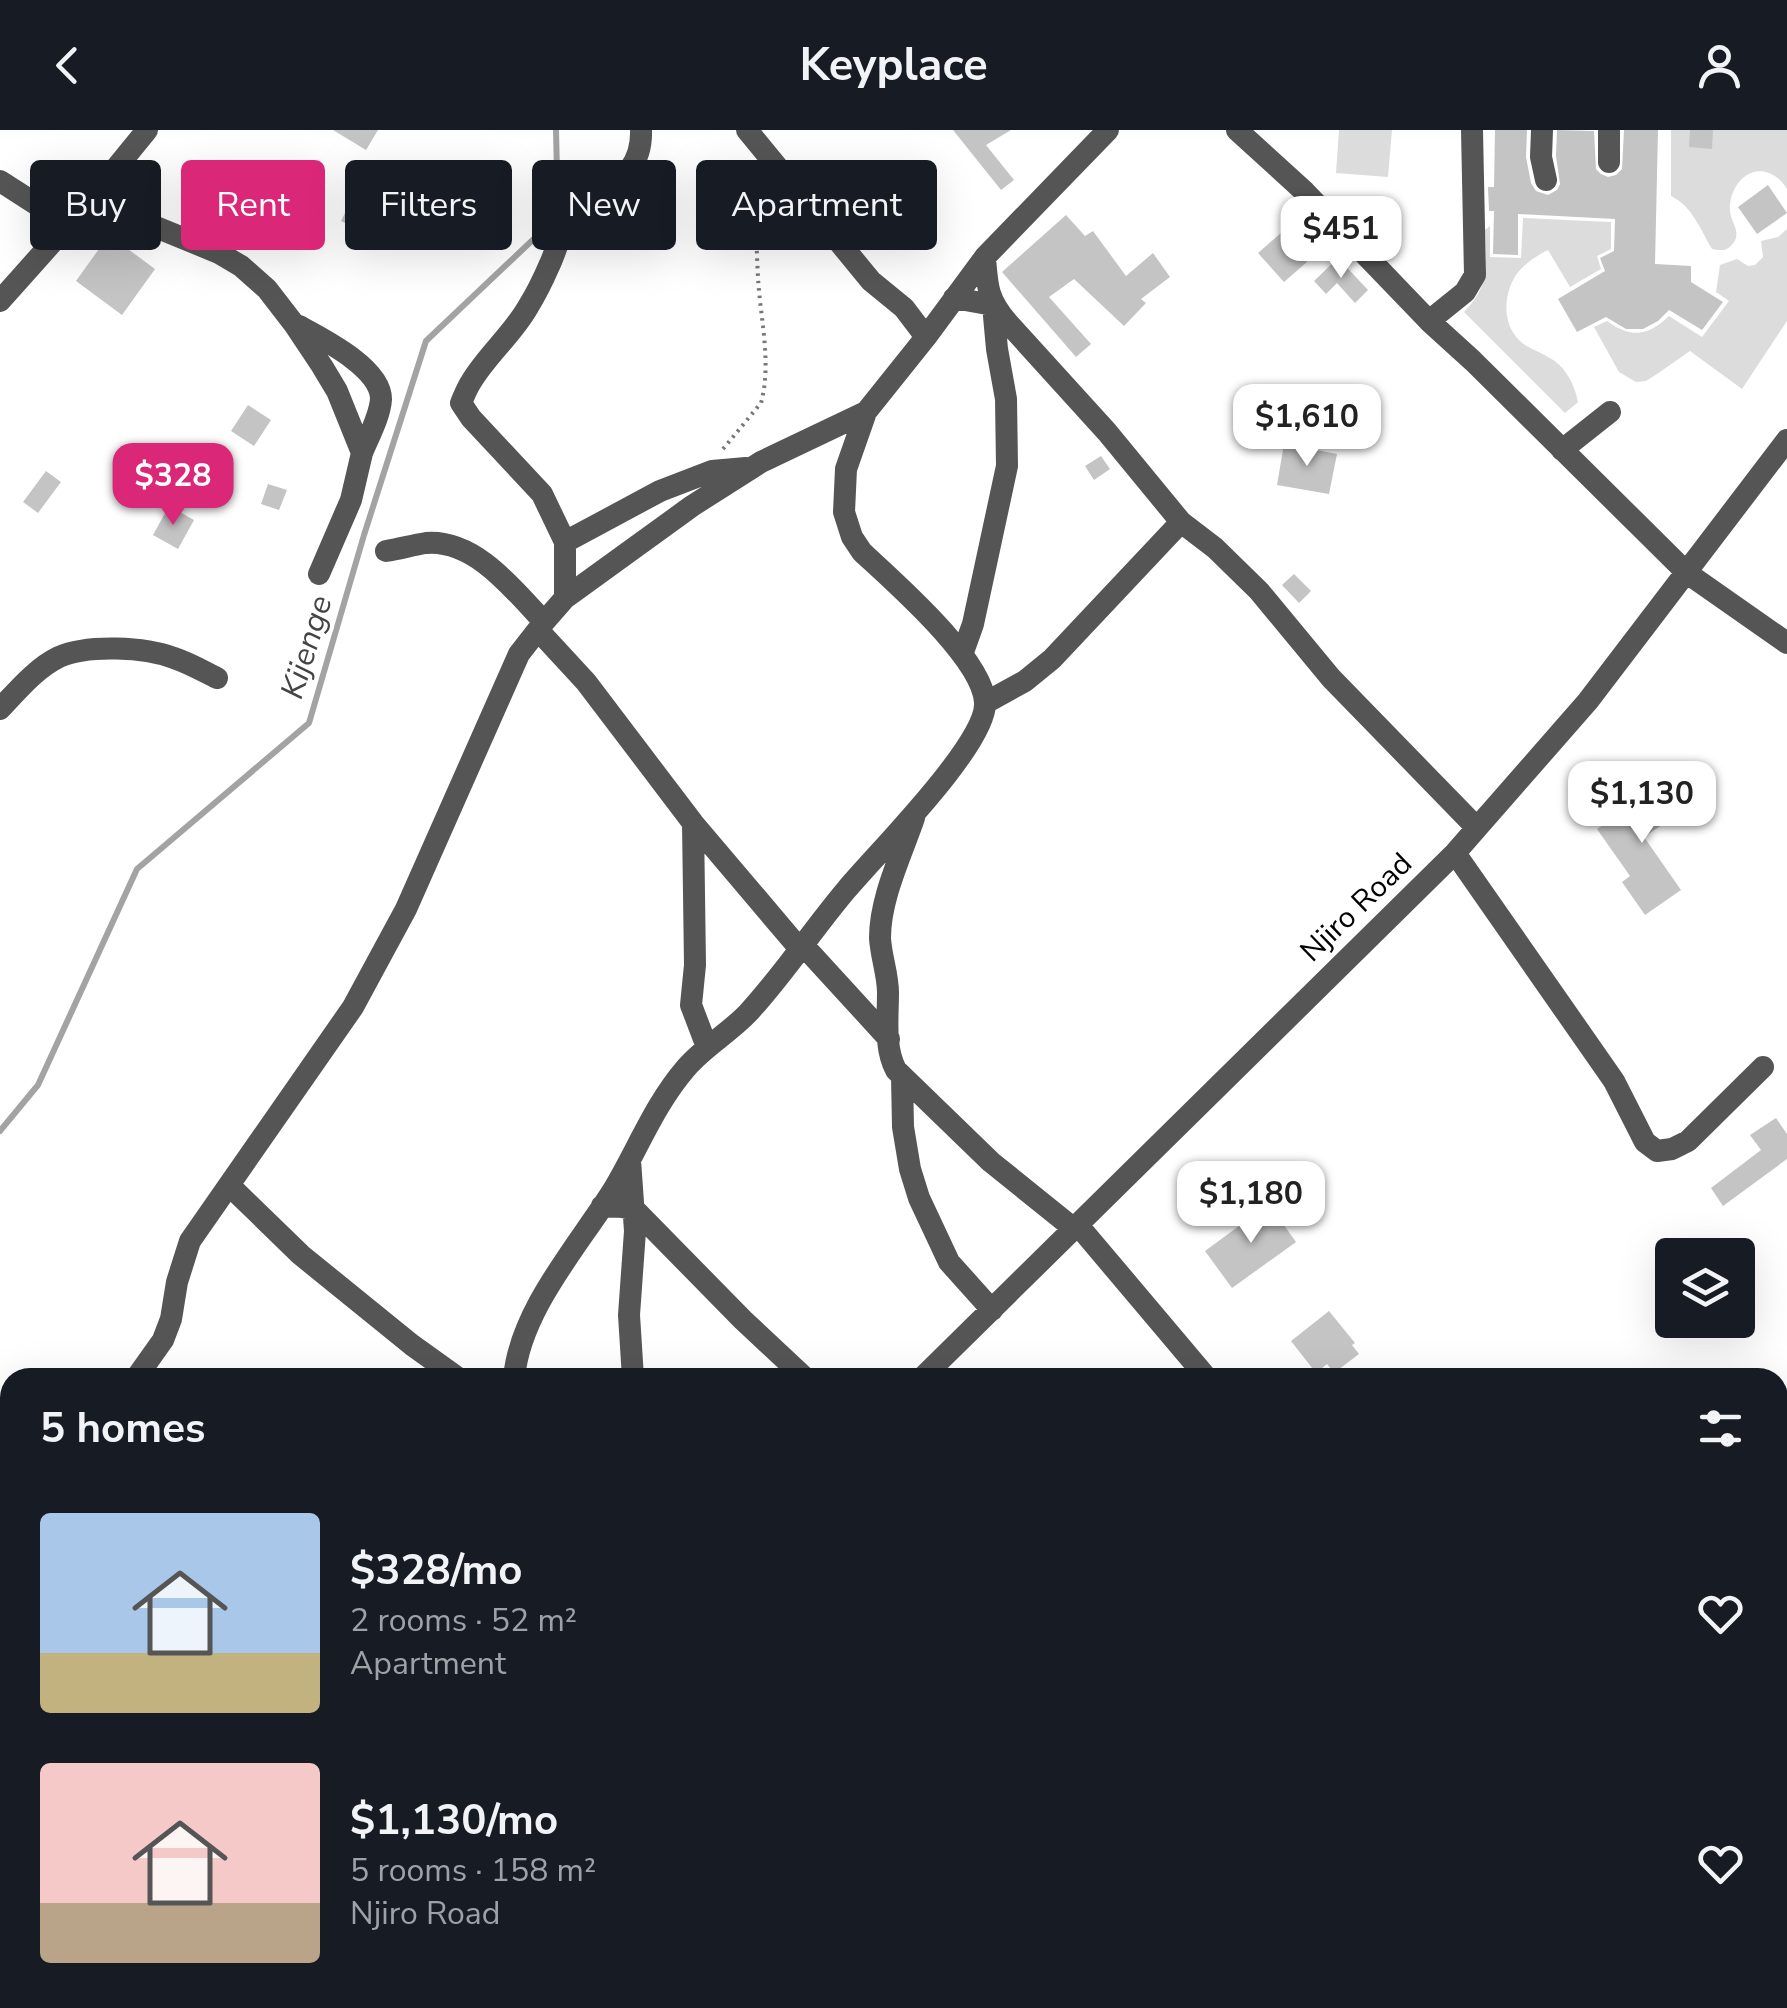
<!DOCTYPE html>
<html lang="en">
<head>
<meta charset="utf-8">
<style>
  body { margin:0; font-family:"Nunito Sans",sans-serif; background:#20242c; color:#f1f3f6; height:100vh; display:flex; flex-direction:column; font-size:38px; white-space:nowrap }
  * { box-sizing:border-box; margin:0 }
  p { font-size:32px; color:#9ea1a6 }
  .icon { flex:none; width:55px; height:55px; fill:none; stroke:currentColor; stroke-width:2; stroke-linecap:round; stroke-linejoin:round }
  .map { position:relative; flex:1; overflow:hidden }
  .sheet { position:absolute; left:0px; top:1238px; width:1788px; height:642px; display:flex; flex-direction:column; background:#171b24; border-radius:30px 30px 0 0; box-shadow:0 10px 40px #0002 }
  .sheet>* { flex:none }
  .hud { position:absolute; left:30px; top:30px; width:1000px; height:90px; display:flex; gap:20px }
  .tools { position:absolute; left:1655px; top:1108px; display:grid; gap:20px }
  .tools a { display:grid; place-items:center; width:100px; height:100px; border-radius:10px; background:#171b24; box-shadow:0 10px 40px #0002; font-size:50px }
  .price { position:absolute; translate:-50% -85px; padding:0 22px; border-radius:20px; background:#fff; color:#222; font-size:32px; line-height:65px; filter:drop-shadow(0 2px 5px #0008) }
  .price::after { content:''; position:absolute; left:50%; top:60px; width:30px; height:22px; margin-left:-15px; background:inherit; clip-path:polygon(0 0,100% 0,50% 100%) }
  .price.selected { background:#db2777; color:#fff }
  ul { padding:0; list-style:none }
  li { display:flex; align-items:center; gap:30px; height:250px; padding:0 40px }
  li span { display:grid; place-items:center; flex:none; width:280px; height:200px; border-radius:10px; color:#555 }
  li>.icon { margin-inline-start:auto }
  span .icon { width:120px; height:120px; fill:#fffc; stroke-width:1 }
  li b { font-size:42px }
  h2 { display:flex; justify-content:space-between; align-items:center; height:120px; padding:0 40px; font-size:42px }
  .chip { padding:0 35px; border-radius:10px; background:#171b24; box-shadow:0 10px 40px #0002; font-size:35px; line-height:90px }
  .chip.selected { background:#db2777; color:#fff }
  header { display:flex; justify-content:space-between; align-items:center; height:130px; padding:0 40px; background:#171b24; font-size:45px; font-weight:700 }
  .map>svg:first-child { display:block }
</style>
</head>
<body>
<header><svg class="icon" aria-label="back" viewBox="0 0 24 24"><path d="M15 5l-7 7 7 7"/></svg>Keyplace<svg class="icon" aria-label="person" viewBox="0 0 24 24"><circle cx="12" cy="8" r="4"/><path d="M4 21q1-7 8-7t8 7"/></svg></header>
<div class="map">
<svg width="1787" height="1878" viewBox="0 0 1787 1878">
  <rect width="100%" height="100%" fill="#fff"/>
  <path fill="#dcdcdc" d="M1339,0H1392L1388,47L1336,43Z
    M1671,0H1787V59C1782,51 1778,47 1769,43C1746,34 1728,60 1730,81C1731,93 1741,101 1734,112C1728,121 1722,121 1712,119C1700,99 1693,77 1671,66Z
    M1523,88L1611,92V119L1597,126L1601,139L1570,157L1548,120C1536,126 1524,134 1516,145C1503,165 1502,194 1520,211C1529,219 1539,221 1548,227C1565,235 1575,255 1578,272L1565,283L1464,182C1491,154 1486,135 1485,100L1490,96V127L1521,128Z
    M1787,99V191L1742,259L1690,221L1657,244L1646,251L1636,252L1619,242L1594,197L1607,191C1631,208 1647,207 1669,186L1702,207L1729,171L1716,162L1720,135L1737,129L1748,136L1755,135L1763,127L1761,111L1778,107Z"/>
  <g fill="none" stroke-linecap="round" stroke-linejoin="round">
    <path stroke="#a3a3a3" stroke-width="6" d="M0,1001L38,955L137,739L309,593L364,405L426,211L558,86L556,0"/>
  </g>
  <path fill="#c4c4c4" d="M333,0H378L366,20Z
    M953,0H1011L986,15L1014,50L1001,60Z
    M1495,0H1527L1526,27L1531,53L1536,61L1548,65L1557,60L1560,54L1556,26L1557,0L1594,1L1596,39L1601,44L1608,47L1616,45L1622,39L1624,0H1658L1655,134L1691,136V152L1723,172L1702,200L1669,180L1658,191L1643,199H1626L1606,187L1577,202L1558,169L1605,141L1600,128L1614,121L1615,89L1518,84V125L1493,124L1494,81H1489L1488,57H1494Z
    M1690,0H1713L1712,19L1689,17Z
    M1768,55L1787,83L1757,104L1738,77Z
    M350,73L376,87L367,104L341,91Z
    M1066,85L1085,106L1093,101L1126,146L1153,123L1170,147L1141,169L1146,173L1124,196L1074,149L1049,167L1091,214L1076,227L1002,142Z
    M1281,103L1307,132L1284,152L1258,123Z
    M109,105L155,139L122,185L76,151Z
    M1338,128L1368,160L1355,173L1337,153L1326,164L1314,151Z
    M248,275L271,290L254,316L231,301Z
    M1284,314L1337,324L1329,364L1277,355Z
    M204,315L219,323L202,357L186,349Z
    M1101,326L1110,339L1094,350L1085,336Z
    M46,341L61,352L38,383L23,372Z
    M268,354L287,360L279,380L261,374Z
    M169,376L194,390L178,419L153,405Z
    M1294,444L1311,461L1299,473L1282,455Z
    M1666,657L1683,681L1644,707L1681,760L1645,785L1622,752L1630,746L1597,699L1614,688L1605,675L1625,661L1637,678Z
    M1776,988L1787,1004V1029L1723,1076L1711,1058L1761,1020L1750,1005Z
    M1269,1074L1296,1112L1232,1158L1205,1121Z
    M1329,1181L1355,1213L1352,1215L1359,1224L1334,1243L1327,1234L1316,1243L1291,1211Z"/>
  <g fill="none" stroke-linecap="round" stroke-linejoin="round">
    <path stroke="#777" stroke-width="4" stroke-dasharray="2.5 5" stroke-linecap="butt" d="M723,319L761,273C772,233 760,187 758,147C756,112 756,78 755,43"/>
    <path stroke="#555" stroke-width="22" d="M747,0L871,151L904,178L926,207
      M1237,0L1305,62L1429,191L1473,231L1687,443L1787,513
      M1542,0L1541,27L1546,50
      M1609,32V0
      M0,51L67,94
      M90,70L219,123L241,136L267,159L294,194L322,236L337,261L362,323L351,370L319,444
      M985,127C987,157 988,170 1008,193L1107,302L1181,392L1215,418L1259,461L1331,548L1476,697
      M954,168L993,175L997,219L1006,269L1007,336L973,494L963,522
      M0,171L90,70L147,0
      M1429,191L1465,162L1475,145L1472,0
      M299,196C323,209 381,238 381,269C380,286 369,306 362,323
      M1562,320L1610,282
      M565,412L660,361L712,341L746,338
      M386,421C399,419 413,415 426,413C475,409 514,460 544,492
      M565,468V412L542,364L471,288L461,273C464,266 467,258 471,252C487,225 512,205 528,177C536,164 543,150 549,136C556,122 559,105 568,93C595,57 643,54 641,0
      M538,500L586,552L693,693L799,818
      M985,573L1025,551L1052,529L1181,392
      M0,579C17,561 36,538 59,527C88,514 145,517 174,528C189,533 203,541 217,548
      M914,688C901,726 880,768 880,808C881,827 888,844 888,863C888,887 884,918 896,940L991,1032L1073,1098
      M693,693L695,835L691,875L707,917
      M1455,723L1614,951L1645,1012L1657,1021L1672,1019L1688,1011L1763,937
      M802,814L889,909
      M902,946L903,997L910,1039L919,1068L949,1132L992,1180
      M630,1030L635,1101L629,1185L633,1248
      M229,1055L301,1125L412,1215L458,1248
      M602,1076L623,1077L635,1080L743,1190L805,1248
      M1077,1094L1207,1248
      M136,1248L163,1210L171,1189L177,1152L190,1111L353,877L406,779L519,524L544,492L565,468L692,376L761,332L866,282
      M514,1248C520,1181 577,1117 612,1062C637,1021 654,975 686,938C704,917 729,903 748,883C784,844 813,799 847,759C876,724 988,613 985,572C982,528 894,452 862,422L852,407L844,382L846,339L866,282L926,207L985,127L1108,0
      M922,1248L1455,723L1588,571L1787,310
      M0,1325L10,1330
      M1778,1539L1787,1530
      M0,1576L10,1584
      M0,1838L10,1846
      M41,1870L51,1878
      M828,1870L835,1878
      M1037,1870L1042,1878
      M274,1878L282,1870
      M1480,1878L1486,1870"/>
  </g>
  <g text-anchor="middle" stroke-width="8" stroke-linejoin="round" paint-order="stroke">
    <g font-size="30" fill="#000" stroke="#fff">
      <text transform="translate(1356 777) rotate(-44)" y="10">Njiro Road</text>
    </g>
    <g font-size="32" font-style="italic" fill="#444" stroke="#fff">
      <text transform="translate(306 517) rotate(-73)" y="11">Kijenge</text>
    </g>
  </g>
</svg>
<div class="tools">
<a><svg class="icon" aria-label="layers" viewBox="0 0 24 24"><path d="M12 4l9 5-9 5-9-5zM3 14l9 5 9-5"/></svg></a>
</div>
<b class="price" style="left:1341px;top:151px">$451</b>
<b class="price" style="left:1307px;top:339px">$1,610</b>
<b class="price selected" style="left:173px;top:398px">$328</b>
<b class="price" style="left:1642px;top:716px">$1,130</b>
<b class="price" style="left:1251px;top:1116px">$1,180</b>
<div class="hud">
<a class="chip">Buy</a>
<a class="chip selected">Rent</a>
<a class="chip">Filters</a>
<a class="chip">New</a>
<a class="chip">Apartment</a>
</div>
<section class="sheet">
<h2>5 homes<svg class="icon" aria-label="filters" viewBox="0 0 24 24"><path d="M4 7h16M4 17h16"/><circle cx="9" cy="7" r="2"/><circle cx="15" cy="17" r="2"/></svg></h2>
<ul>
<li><span style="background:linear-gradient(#a9c7e8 70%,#c2b280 0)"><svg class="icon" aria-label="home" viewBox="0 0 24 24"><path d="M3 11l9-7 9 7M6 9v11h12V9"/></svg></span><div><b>$328/mo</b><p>2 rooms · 52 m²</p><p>Apartment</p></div><svg class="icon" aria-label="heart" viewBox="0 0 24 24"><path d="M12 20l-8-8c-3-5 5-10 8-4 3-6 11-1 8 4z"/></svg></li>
<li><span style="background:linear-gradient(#f6c9c9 70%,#b9a48a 0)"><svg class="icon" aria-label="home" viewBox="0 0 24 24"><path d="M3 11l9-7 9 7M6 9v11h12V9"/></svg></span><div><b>$1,130/mo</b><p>5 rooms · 158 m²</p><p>Njiro Road</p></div><svg class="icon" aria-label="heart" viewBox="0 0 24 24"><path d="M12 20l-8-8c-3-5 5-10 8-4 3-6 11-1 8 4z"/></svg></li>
</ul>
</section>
</div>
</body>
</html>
